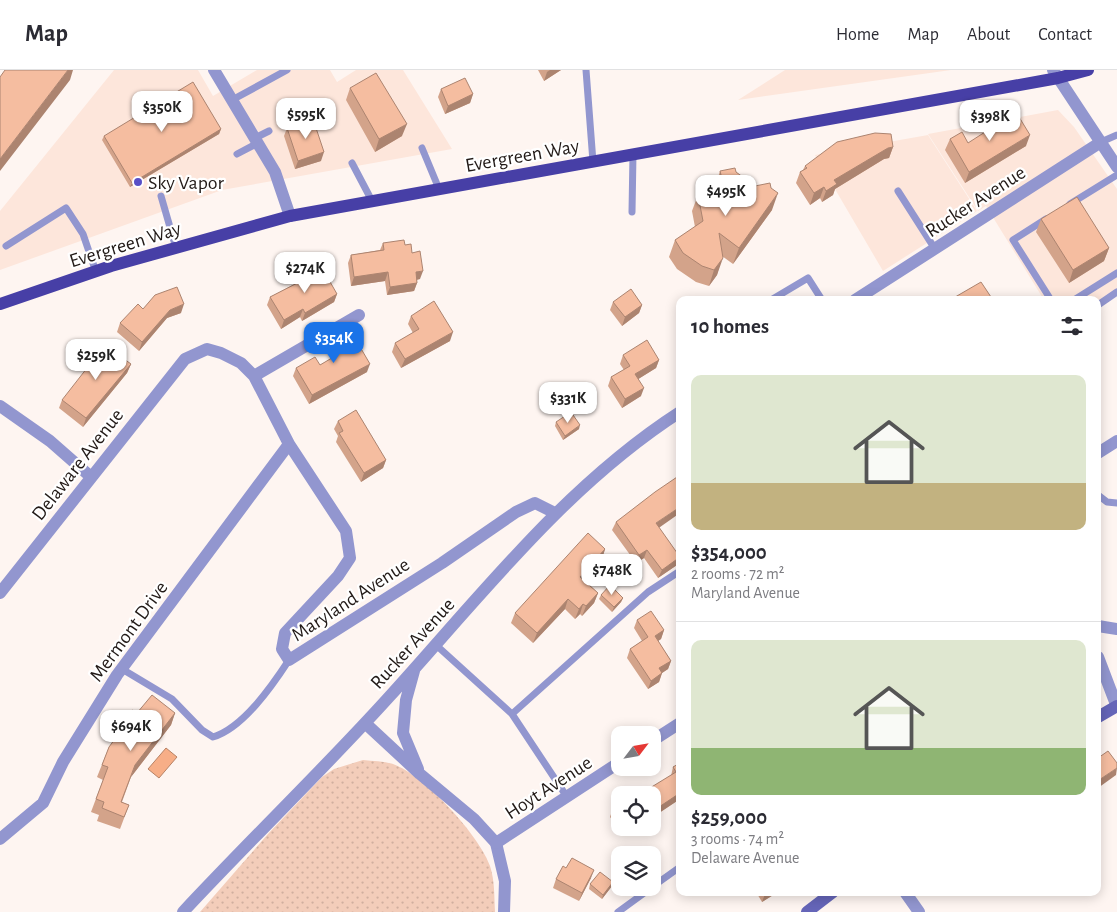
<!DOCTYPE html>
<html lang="en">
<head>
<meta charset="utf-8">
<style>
  body { margin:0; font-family:"Alegreya Sans",sans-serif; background:#f2f2f3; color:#2b2b33; height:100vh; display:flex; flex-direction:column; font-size:19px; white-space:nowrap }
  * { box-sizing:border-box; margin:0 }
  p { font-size:16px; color:#7c7c81 }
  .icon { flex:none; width:28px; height:28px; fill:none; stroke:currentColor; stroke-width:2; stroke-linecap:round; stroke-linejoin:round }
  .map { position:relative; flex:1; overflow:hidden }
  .sheet { position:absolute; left:676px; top:226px; width:425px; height:600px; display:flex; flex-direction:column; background:#fff; border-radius:10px; box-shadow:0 2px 12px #0003 }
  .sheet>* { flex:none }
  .needle { width:32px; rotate:59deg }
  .buttons { position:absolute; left:611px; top:656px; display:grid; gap:10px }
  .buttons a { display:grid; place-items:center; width:50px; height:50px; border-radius:10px; background:#fff; box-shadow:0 2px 12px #0003; font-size:25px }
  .price { position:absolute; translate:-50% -42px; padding:0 11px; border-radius:10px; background:#fff; color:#222; font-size:16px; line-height:32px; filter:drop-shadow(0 1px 2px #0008) }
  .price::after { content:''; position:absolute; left:50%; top:30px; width:15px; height:11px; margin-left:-8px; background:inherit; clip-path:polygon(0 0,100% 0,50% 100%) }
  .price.on { background:#1a73e8; color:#fff }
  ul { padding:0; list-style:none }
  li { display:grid; align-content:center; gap:10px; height:265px; padding:0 15px }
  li+li { border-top:1px solid #e1e1e2 }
  li span { display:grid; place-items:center; height:155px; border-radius:10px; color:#555 }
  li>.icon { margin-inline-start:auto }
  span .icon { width:90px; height:90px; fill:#fffc; stroke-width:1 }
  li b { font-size:21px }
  h2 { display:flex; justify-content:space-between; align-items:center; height:60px; padding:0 15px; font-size:21px }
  header { display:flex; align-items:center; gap:30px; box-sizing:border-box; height:70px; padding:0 25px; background:#fff; border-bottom:1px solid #e1e1e2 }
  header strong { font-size:24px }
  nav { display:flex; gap:28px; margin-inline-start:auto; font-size:18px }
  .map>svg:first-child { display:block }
</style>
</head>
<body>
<header>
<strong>Map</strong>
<nav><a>Home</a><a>Map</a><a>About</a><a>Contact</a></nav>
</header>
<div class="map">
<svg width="1117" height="842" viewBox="0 0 1117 842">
  <defs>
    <pattern id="green-dots" width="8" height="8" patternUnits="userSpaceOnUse" patternTransform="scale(1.25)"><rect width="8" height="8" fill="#f3cdba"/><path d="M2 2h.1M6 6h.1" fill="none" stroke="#d0af9f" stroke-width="1.8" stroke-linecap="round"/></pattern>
  </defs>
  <rect width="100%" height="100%" fill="#fef5f1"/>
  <path fill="#fde6db" d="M114,0H198L213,26L257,0H330L337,12L356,0H403L452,79L222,120L0,200V141Z
    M785,0H951L738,30Z
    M1058,40L1074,57L1117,119V219L1098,232L1044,230L986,136L978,141L928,64Z
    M928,65L977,141L883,201L815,85Z"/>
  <path fill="url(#green-dots)" d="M363,690C373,691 383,691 393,694C424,705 480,766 490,796C495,811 494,827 495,842H200L268,764L322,707L334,699Z"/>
  <path fill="#f7ae87" stroke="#b78265" d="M166,678L177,687L159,708L148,699Z"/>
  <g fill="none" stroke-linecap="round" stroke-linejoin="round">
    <path stroke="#9296cf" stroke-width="7" d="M586,0L593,92
      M232,30L287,0
      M255,68L269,61
      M1101,72L1117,65
      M422,78L439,119
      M237,84L258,73
      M352,93L372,131
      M898,121L935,179
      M161,126L176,178
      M1070,134L1117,105
      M632,142L633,84
      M1046,149L1013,170L1051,230
      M6,176L66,138L83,164L96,202
      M771,230L808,208L822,230
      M1074,230L1117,203
      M1098,235L1117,222
      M1098,425L1107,432L1117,433
      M436,575L512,644L567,727
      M122,599L172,629L202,660L213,667C243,658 272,616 289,590
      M512,644L648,522L680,501
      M652,817L680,797
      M618,842L651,818"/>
    <path stroke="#9296cf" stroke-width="12" d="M214,0L275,102L290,146
      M1053,0L1117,97
      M855,230L1101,72
      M254,306L359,245
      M0,336L50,371L91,407
      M0,523L185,289L207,279L221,283L241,293L254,306L289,374L346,461L350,488L338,506L285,563L282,579L289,590L442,493L516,442L535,433L555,443
      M1098,556L1117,559
      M1098,587L1117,637
      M414,601L406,630L403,663L418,699
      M365,653L420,704L474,749L496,773L505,811L504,842
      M0,769L43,733L63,692L117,605L289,374
      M905,822L919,842
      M183,842C251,769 323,700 389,627C480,527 565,416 680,342"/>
    <path stroke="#9296cf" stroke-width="12" d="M1098,383L1117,371
      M652,671L680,653
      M496,773L620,692"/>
    <path stroke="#6565b8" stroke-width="12" d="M1098,647L1117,636
      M807,842L833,822"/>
    <path stroke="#473fa6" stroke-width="12" d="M0,234L111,196L290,146L1058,8L1088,0"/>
  </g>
  <path fill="#d3a38a" d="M538,0H561L544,11Z
    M350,18L402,66L375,82L346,30Z
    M441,19L473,24L470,33L445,44L438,27Z
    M287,58L321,91L295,99L284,66Z
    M221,59L219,64L130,117L102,70L104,66Z
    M950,69L968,73L1026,76L965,113L945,80Z
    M893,77L889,88L884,89L835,119L833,125L822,132L820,128L810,135L796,113L800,102L803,100L805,96Z
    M720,101L736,102L772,140L733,194L722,186L717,205L709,216L696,212L677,199L669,187L675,170L695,157L692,141L698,125L707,124L717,111Z
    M1041,149L1109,178L1104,191L1069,213L1036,162Z
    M383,173L405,175L412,183L420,209L417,210V213L414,221L387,225L385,211L351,216L348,193L351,185L380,180Z
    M309,203L337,224L334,232L302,251L300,247L281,259L267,235L270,227L308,207Z
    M613,232L642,235L639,243L622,256L610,240Z
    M143,239L181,243L167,248L139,281L117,262L120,253Z
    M411,246L450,271L401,298L392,282L395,273L413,263L408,254Z
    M333,268L367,302L309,334L293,306L296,298L320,295L336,286L330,276Z
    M623,285L659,290L656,298L638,309L641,326L622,338L608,316L611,307L624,300L620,294Z
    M131,294L127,303L83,357L59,338L62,330Z
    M338,351L386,390L383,398L361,412L336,372L338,366L334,359Z
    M556,352L579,359L563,370L555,356Z
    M616,452L659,458L677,495L658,508L644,488L636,493L612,460Z
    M605,479L602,489L583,509L598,523L594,533L582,546L580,544L575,549L565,539L533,573L511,553L515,543Z
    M601,525L623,528L621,532L612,542L599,529Z
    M637,550L664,560L661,569L658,571L671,591L668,599L662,603L659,612L648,619L627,588L630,579L642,571L634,558Z
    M137,643H175L171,655L131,707L122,732L129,735L120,759L97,751L99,745L91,742L103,710L97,707L109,677L118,664L123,652Z
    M680,693V729L653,747L652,746V725H644L645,721L671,706L673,697Z
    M620,733V758H635L624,765L610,747L613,738Z
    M591,808L579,831L553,818L556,809Z
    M613,812L612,816L602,829L589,819L590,814Z
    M756,822H778L762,832Z"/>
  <path fill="#ac8470" d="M68,0H73L70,10L0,101V89Z
    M550,0H561L544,11L547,2Z
    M473,24L470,33L445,44L448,36Z
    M407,54L402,66L375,82L379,69Z
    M221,59L219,64L130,117L132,113Z
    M1030,65L1026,76L965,113L969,102Z
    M893,77L889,88L884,89L835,119L833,125L822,132L826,121L834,110L888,78Z
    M324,82L321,91L295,99L298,91Z
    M824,117L820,128L810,135L814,123Z
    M778,123L772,140L733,194L739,178Z
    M1109,178L1104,191L1069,213L1073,200Z
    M723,188L717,205L709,216L714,200Z
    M423,201L420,209L413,210L416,202Z
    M388,202L385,211L351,216L354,207Z
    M417,213L414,221L387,225L390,217Z
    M337,224L334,232L302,251L305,243Z
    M184,234L181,243L167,248L139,281L142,272L170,240Z
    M642,235L639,243L622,256L625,247Z
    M303,239L300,247L281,259L284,250Z
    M453,262L450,271L401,298L405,289Z
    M659,290L656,298L632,313L635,304Z
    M131,294L127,303L83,357L86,348Z
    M370,294L367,302L309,334L312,325Z
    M644,318L641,326L622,338L625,329Z
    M580,355L579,359L563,370L565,366Z
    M386,390L383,398L361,412L364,403Z
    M680,437V443L653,462L656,453Z
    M605,479L602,489L576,517L580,507Z
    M647,480L644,488L636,493L639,485Z
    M680,487L677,495L658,508L662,500Z
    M598,523L594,533L582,546L586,536Z
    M623,528L621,532L612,542L614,537Z
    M568,529L565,539L533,573L537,563Z
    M583,534L580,544L575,549L579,539Z
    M664,560L661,569L652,575L655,566Z
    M671,591L668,599L656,607L659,598Z
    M662,603L659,612L648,619L651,611Z
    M175,643L171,655L131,707L135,695Z
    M1117,698L1116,705L1098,718V715L1099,710Z
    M680,723V729L653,747L656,739Z
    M626,758H635L624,765Z
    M594,800L591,808L579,831L582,823Z
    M613,812L612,816L602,829L603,825Z
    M768,822H778L762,832L765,824Z"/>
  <path fill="#f5bda0" stroke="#ac8470" d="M5,0H68L0,89V7Z
    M376,3L407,54L379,69L350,18Z
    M465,8L473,24L448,36L441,19Z
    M193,12L221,59L132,113L104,66Z
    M1016,42L1030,65L969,102L950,69L962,62L968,73Z
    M313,49L324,82L298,91L287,58Z
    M875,63L891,64L893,77L888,78L834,110L837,114L826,121L824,117L814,123L800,102L807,98L805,96L837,72Z
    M735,98L736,102L755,116L770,113L771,118L778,123L739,178L719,163L723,188L714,200L702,196L683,183L675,170L703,151L698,125L707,124L721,105L720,101Z
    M1077,127L1109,178L1073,200L1041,149Z
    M404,170L405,175L411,174L412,183L420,181L423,201L416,202L417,213L390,217L388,202L354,207L351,185L384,180L383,173Z
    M321,196L337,224L305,243L303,239L284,250L270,227L311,206L309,203Z
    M981,212L993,230H950Z
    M177,217L184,234L170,240L142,272L120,253L138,234L143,239L155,225Z
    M631,219L642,235L625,247L613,232Z
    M434,231L453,262L405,289L395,273L419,259L411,246Z
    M349,258L370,294L312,325L296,298L315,287L320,295L342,282L333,268Z
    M647,270L659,290L635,304L644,318L625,329L611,307L630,296L623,285Z
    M105,275L131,294L86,348L62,330Z
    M356,340L386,390L364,403L339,363L343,361L338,351Z
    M571,342L580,355L565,366L556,352Z
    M680,405V437L656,453L680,487L662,500L647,480L639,485L616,452L655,422Z
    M588,463L605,479L580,507L598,523L586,536L583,534L579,539L568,529L537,563L515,543Z
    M610,515L623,528L614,537L601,525Z
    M651,541L664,560L655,566L671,591L659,598L662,603L651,611L630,579L648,567L637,550Z
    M152,625L175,643L135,695L121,732L129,735L124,747L102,738L104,732L96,729L108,697L102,695L109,677L126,654L123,652L132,640L137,643Z
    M1108,681L1117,693V698L1099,710L1098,708V688Z
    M680,693V723L656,739L652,733V725H648L645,721L676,702L673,697Z
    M620,733V747L613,738Z
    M572,788L594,800L582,823L556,809L563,796L566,798Z
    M600,802L613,812L603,825L590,814Z"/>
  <circle fill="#584fc7" stroke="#fff" stroke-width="2" cx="138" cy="112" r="5"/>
  <g text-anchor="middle" stroke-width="4.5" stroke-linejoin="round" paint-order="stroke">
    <g font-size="20" fill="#221a17" stroke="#fff">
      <text transform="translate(522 85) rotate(-10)" y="7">Evergreen Way</text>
      <text transform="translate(975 131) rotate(-33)" y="7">Rucker Avenue</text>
      <text transform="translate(125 174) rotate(-17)" y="7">Evergreen Way</text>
      <text transform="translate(77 394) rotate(-52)" y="7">Delaware Avenue</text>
      <text transform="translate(350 529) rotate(-33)" y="7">Maryland Avenue</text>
      <text transform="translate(128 561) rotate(-54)" y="7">Mermont Drive</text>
      <text transform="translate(412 573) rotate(-48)" y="7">Rucker Avenue</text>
      <text transform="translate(548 717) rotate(-33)" y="7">Hoyt Avenue</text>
    </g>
    <g font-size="20" fill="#221a17" stroke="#fff" text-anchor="start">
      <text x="148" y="119">Sky Vapor</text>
    </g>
  </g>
</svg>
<div class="buttons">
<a><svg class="needle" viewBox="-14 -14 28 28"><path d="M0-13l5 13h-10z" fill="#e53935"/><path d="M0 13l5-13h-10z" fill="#7c7c81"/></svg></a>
<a><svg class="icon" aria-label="locate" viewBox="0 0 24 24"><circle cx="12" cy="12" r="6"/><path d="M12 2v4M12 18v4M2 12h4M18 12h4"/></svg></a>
<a><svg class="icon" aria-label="layers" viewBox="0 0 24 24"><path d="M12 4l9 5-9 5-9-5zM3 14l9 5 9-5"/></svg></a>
</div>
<b class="price" style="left:162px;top:63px">$350K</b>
<b class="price" style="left:306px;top:70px">$595K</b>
<b class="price" style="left:990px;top:72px">$398K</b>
<b class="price" style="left:726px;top:147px">$495K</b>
<b class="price" style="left:305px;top:224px">$274K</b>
<b class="price on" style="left:334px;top:294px">$354K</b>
<b class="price" style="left:96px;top:311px">$259K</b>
<b class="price" style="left:568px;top:354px">$331K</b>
<b class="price" style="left:612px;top:526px">$748K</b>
<b class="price" style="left:131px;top:682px">$694K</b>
<section class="sheet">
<h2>10 homes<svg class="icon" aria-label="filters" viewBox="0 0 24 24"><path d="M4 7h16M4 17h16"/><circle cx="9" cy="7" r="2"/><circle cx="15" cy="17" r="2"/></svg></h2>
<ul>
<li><span style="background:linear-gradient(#dfe7d0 70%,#c2b280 0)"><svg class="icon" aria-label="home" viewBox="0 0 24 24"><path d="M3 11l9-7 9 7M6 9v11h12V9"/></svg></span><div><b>$354,000</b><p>2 rooms · 72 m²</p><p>Maryland Avenue</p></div></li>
<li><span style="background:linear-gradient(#dfe7d0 70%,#8fb573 0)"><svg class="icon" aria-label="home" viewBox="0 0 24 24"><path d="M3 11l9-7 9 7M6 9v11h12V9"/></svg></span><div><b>$259,000</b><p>3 rooms · 74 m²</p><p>Delaware Avenue</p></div></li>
</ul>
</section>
</div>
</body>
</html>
